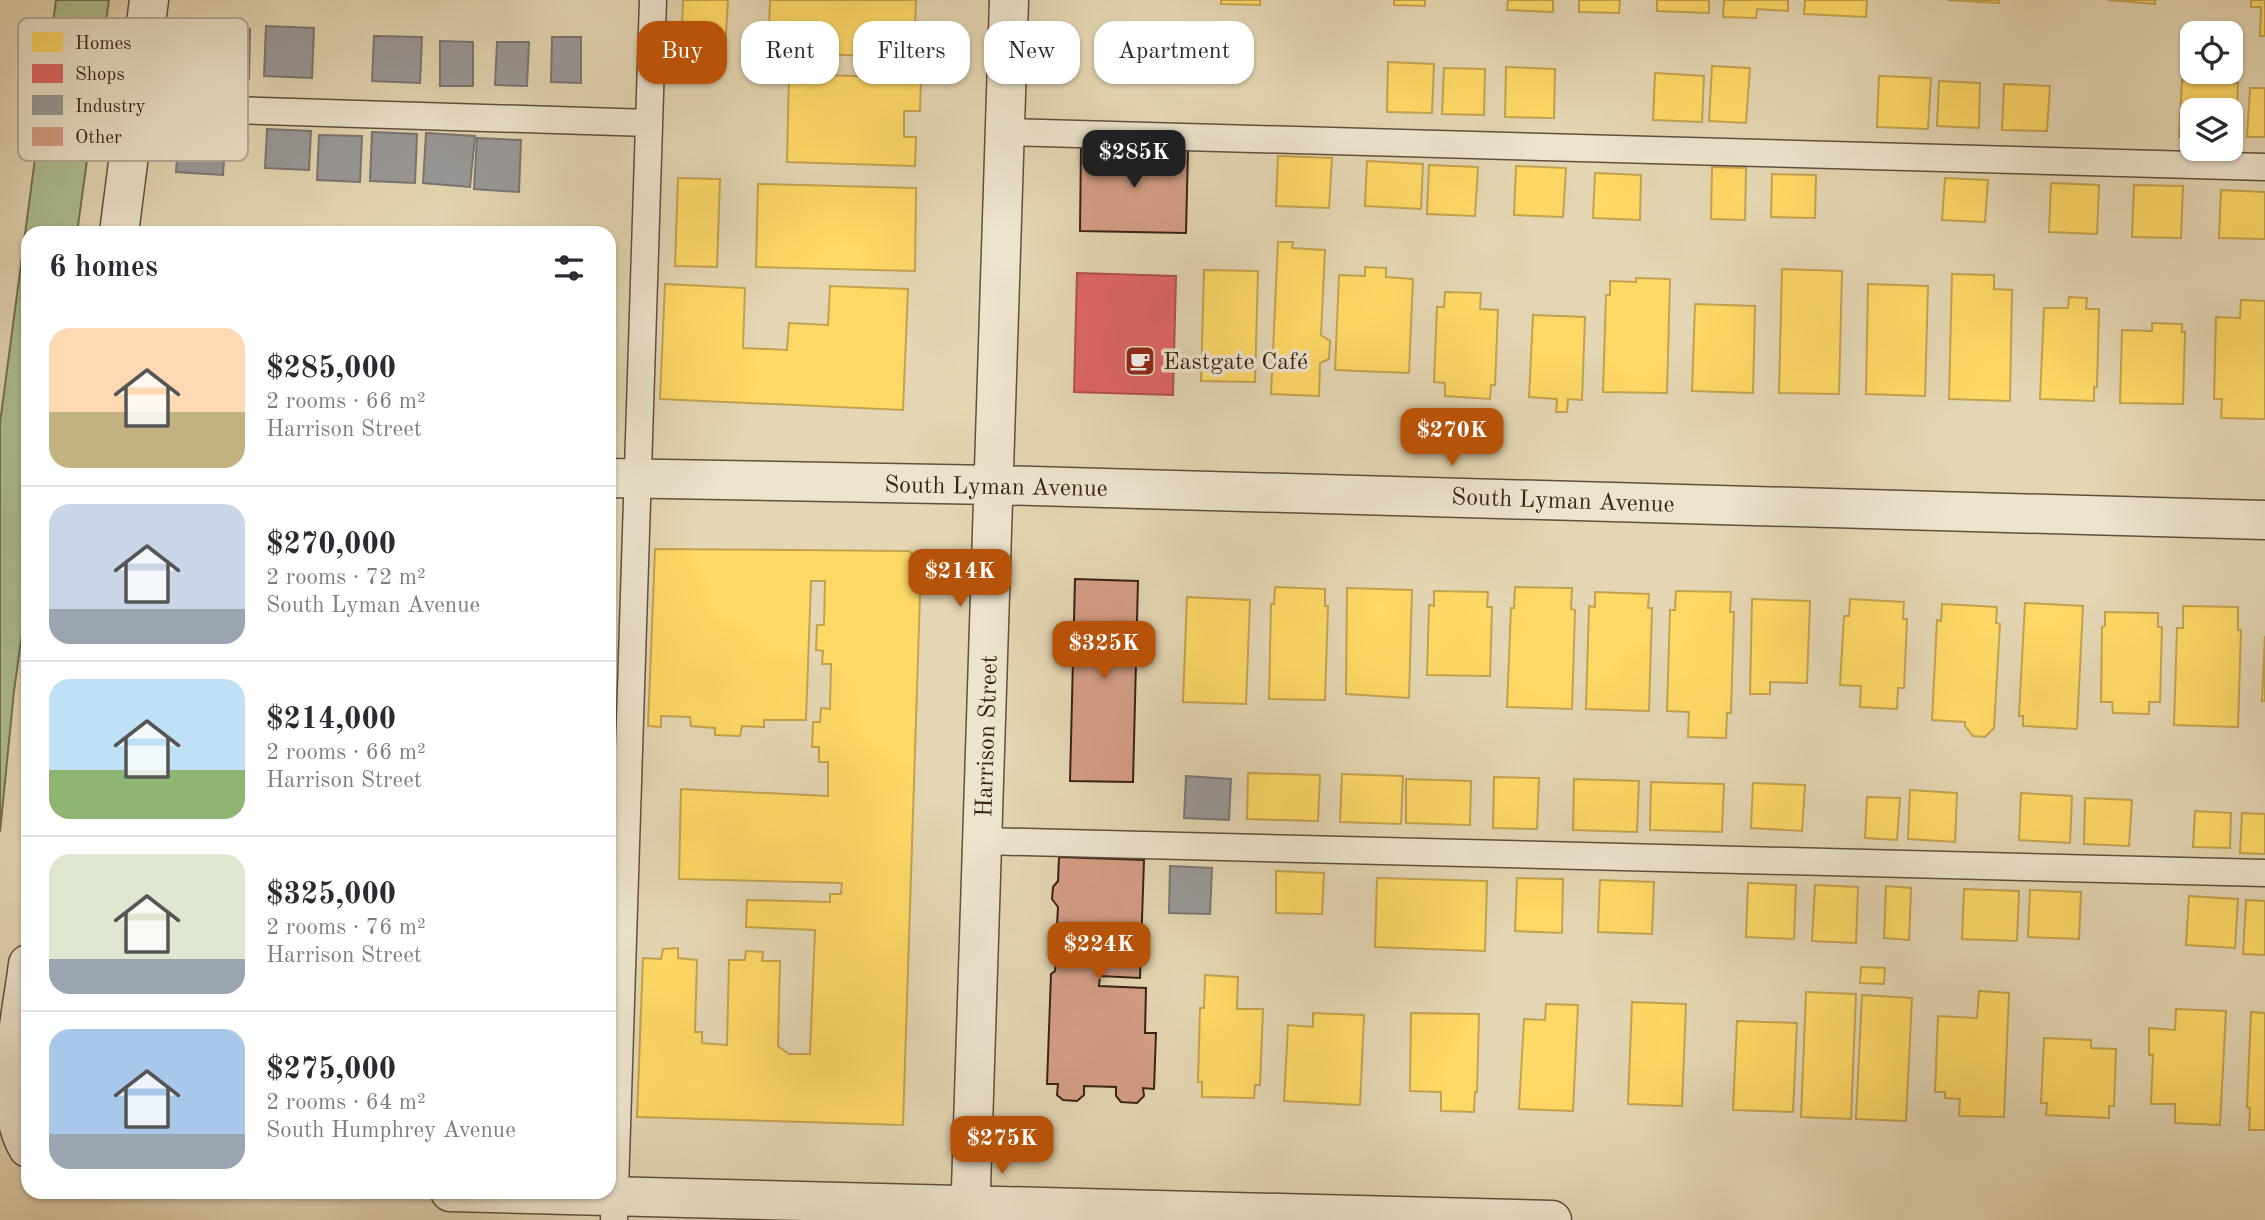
<!DOCTYPE html>
<html lang="en">
<head>
<meta charset="utf-8">
<style>
  body { margin:0; font-family:"Old Standard TT",serif; background:#f7f7f7; color:#2b2b33; height:100vh; display:flex; flex-direction:column; font-size:26px; white-space:nowrap }
  * { box-sizing:border-box; margin:0 }
  p { font-size:23px; color:#7c7c81 }
  .icon { flex:none; width:38px; height:38px; fill:none; stroke:currentColor; stroke-width:2; stroke-linecap:round; stroke-linejoin:round }
  .map { position:relative; flex:1; overflow:hidden }
  .panel { position:absolute; left:21px; top:226px; width:595px; height:973px; display:flex; flex-direction:column; background:#fff; border-radius:21px; box-shadow:0 2px 5px #0004 }
  .panel>* { flex:none }
  .guide { position:absolute; left:637px; top:21px; width:665px; height:63px; display:flex; gap:14px }
  .fabs { position:absolute; left:2180px; top:21px; display:grid; gap:14px }
  .fabs a { display:grid; place-items:center; width:63px; height:63px; border-radius:14px; background:#fff; box-shadow:0 2px 5px #0004; font-size:35px }
  .price { position:absolute; translate:-50% -60px; padding:0 16px; border-radius:14px; background:#b45309; color:#fff; font-size:23px; line-height:46px; filter:drop-shadow(0 2px 4px #0008) }
  .price::after { content:''; position:absolute; left:50%; top:42px; width:21px; height:16px; margin-left:-10px; background:inherit; clip-path:polygon(0 0,100% 0,50% 100%) }
  .price.active { background:#222; color:#fff }
  ul { padding:0; list-style:none }
  li { display:flex; align-items:center; gap:21px; height:175px; padding:0 28px }
  li+li { border-top:2px solid #e1e1e2 }
  li span { display:grid; place-items:center; flex:none; width:196px; height:140px; border-radius:21px; color:#555 }
  li>.icon { margin-inline-start:auto }
  span .icon { width:84px; height:84px; fill:#fffc; stroke-width:1 }
  li b { font-size:30px }
  h2 { display:flex; justify-content:space-between; align-items:center; height:84px; padding:0 28px; font-size:30px }
  .tag { padding:0 24px; border-radius:21px; background:#fff; box-shadow:0 2px 5px #0004; font-size:24px; line-height:63px }
  .tag.active { background:#b45309; color:#fff }
  .map>svg:first-child { display:block }
</style>
</head>
<body>
<div class="map">
<svg width="2265" height="1220" viewBox="0 0 2265 1220">
  <rect width="100%" height="100%" fill="#e4d6b2"/>
  <filter id="stains"><feTurbulence type="fractalNoise" baseFrequency=".00286" numOctaves="4"/><feColorMatrix values="0 0 0 0 .2 0 0 0 0 .09 0 0 0 0 .02 0 0 0 .5 -.17"/></filter>
  <radialGradient id="worn" r=".72"><stop offset=".6" stop-color="#630" stop-opacity="0"/><stop offset="1" stop-color="#630" stop-opacity=".3"/></radialGradient>
  <path fill="#aebf90" stroke="#737054" stroke-width="2" d="M56,0H109L77,233H28V590L14,691L0,832V423Z"/>
  <path fill="#ffd966" stroke="#c3a24f" stroke-width="2" d="M683,0H728L725,52L681,50Z
    M770,0H916L915,26H921L920,58L768,52Z
    M1221,0H1260V5L1221,4Z
    M1394,0H1425V6L1394,5Z
    M1508,0H1553V12L1507,10Z
    M1579,0H1620L1619,13L1579,12Z
    M1657,0H1709V13L1657,11Z
    M1724,0H1788V11L1757,9L1756,18L1723,17Z
    M1805,0H1867L1866,17L1804,14Z
    M1947,0H1999V3Z
    M2108,0H2155V4Z
    M2251,0H2265V36H2260L2261,7H2251Z
    M1388,62L1434,64L1432,113L1387,112Z
    M1712,66L1750,68L1746,123L1709,121Z
    M1506,67L1555,69L1554,118L1505,117Z
    M1444,68L1485,69L1484,115L1442,114Z
    M1655,73L1704,76L1702,122L1653,120Z
    M789,74L921,78L920,111H904V137H916L915,166L787,162Z
    M1879,76L1931,78L1928,129L1877,127Z
    M2182,80L2238,83L2236,139H2231V110H2193V137H2179Z
    M1939,81L1980,83L1979,128L1937,126Z
    M2004,84L2050,86L2047,131L2002,130Z
    M2250,88H2265V137H2247Z
    M1278,156L1332,158L1329,208L1276,206Z
    M1367,161L1423,164L1421,209L1365,206Z
    M1429,165L1478,167L1475,216L1427,214Z
    M1516,166L1566,168L1563,217L1514,215Z
    M1712,167L1746,168L1745,220L1711,219Z
    M1595,173L1641,175L1640,220L1593,218Z
    M1772,174L1816,175L1815,218L1771,217Z
    M678,178L720,179L717,267L675,266Z
    M1945,178L1988,180L1985,222L1942,220Z
    M2051,183L2099,185L2097,234L2049,232Z
    M758,184L916,188L915,271L756,267Z
    M2134,185L2183,186L2181,238L2132,237Z
    M2221,190L2265,192V239L2219,238Z
    M1278,242H1293L1292,248L1325,250L1321,335L1330,341L1329,359L1320,363L1319,396L1271,394Z
    M1365,267L1386,268V277L1413,279L1409,373L1335,370L1339,275L1365,276Z
    M1782,269L1842,271L1839,394L1779,393Z
    M1204,270L1258,271L1255,382L1201,381Z
    M1952,274L1994,275V289L2012,290L2010,401L1949,399Z
    M1636,278L1670,279L1667,393L1603,392L1606,295H1610V281L1636,282Z
    M665,284L745,288L743,348L787,350L789,323L828,325L830,286L908,289L903,410L660,399Z
    M1868,284L1928,286L1925,396L1866,394Z
    M1445,292L1481,293L1480,309L1498,310L1495,385H1491L1490,399L1445,396V383L1434,382L1437,307H1444Z
    M2069,297L2087,298L2086,309H2099L2097,387H2094V401L2040,399L2044,308H2068Z
    M2241,300L2265,301V419L2221,418L2222,399H2214L2216,317L2240,318Z
    M1695,304L1755,306L1753,393L1692,391Z
    M1533,315L1585,317L1582,400L1568,399L1567,412H1556L1557,399L1529,397Z
    M2152,323L2182,324V332H2185L2183,404L2120,403L2122,330L2152,331Z
    M655,549L909,551L921,564L903,1125L637,1117L643,958L661,959L663,949L678,948V958L697,960L695,1032H702V1043L727,1045L729,960H745L746,951L763,952L762,961H780L778,1046L789,1054H810L815,930L746,927L747,900L830,902V894H841L842,883L679,879L681,789L828,796V762H819V747H812L813,722H820L821,708L830,709L831,664H822L823,651L816,650L817,625H824L825,581H811L806,720H764V727L742,726L740,736L715,735V728L691,726L690,717L661,716V727L648,726Z
    M1275,587L1325,589V606H1328L1325,700L1269,699L1271,604H1274Z
    M1515,587L1572,588L1571,609L1575,610L1572,709L1507,707L1511,608H1514Z
    M1347,588L1412,590L1409,698L1346,694Z
    M1434,591L1488,592L1487,607H1492L1490,676L1427,675L1429,605L1434,606Z
    M1676,591L1731,592L1730,612H1734L1731,713H1727L1726,738L1688,737L1689,712L1667,711L1670,610H1675Z
    M1595,592L1649,594L1648,608H1652L1649,711L1586,709L1589,606L1595,607Z
    M1187,597L1250,600L1246,704L1183,702Z
    M1752,599L1810,601L1807,683L1770,682V694H1750Z
    M1850,599L1904,602L1903,619H1907L1904,688H1898L1897,709L1860,707L1861,686L1840,685L1844,616H1849Z
    M2025,603L2083,606L2077,729L2023,726V716H2019Z
    M1942,604L1997,607L1996,623L2000,624L1994,728L1985,737L1973,736L1965,726V722L1932,720L1937,620L1941,621Z
    M2183,606L2238,607V630H2241L2238,727L2174,725L2177,628H2183Z
    M2105,612L2158,613V627H2162L2160,702H2149V714L2113,713L2112,702H2101L2102,627L2105,626Z
    M2265,636V701H2262Z
    M609,759H613L611,814H609Z
    M1248,773L1320,775L1318,821L1247,819Z
    M1342,774L1403,776L1401,824L1340,822Z
    M1494,777L1539,778L1537,829L1493,828Z
    M1406,779L1471,781L1470,825L1406,823Z
    M1574,779L1639,781L1637,832L1573,830Z
    M1651,782L1724,784L1722,832L1650,830Z
    M1753,783L1805,785L1802,831L1751,828Z
    M1910,790L1957,793L1955,842L1908,839Z
    M2021,793L2072,796L2070,843L2019,840Z
    M1867,797L1900,798L1897,840L1865,838Z
    M2085,798L2132,800L2129,846L2084,844Z
    M2195,811L2231,813L2230,848L2193,847Z
    M2242,813L2265,814V854L2240,853Z
    M1276,871L1324,873L1322,914L1276,913Z
    M1377,878L1487,881L1485,951L1375,947Z
    M1517,878L1563,879L1562,933L1515,931Z
    M1600,880L1654,882L1652,934L1598,932Z
    M1748,883L1796,885L1794,939L1746,937Z
    M1815,885L1858,887L1856,943L1812,941Z
    M1886,886L1911,888L1909,940L1884,938Z
    M1964,889L2019,891L2017,941L1962,939Z
    M2030,890L2081,892L2079,939L2028,937Z
    M2189,896L2238,899L2235,948L2186,945Z
    M2246,900L2265,901V955L2243,954Z
    M1861,967L1885,968L1884,984L1860,983Z
    M1205,975L1238,977L1237,1009H1263L1260,1085H1255L1254,1098L1202,1097V1082H1198L1200,1008H1204Z
    M1979,991L2009,993L2004,1117L1959,1116L1960,1099L1945,1098V1092H1935L1938,1016L1977,1018Z
    M1806,992L1856,994L1851,1119L1801,1117Z
    M1862,995L1912,998L1906,1121L1856,1119Z
    M1632,1002L1686,1004L1682,1106L1628,1104Z
    M1546,1004L1578,1005L1573,1111L1519,1109L1524,1019L1545,1020Z
    M2176,1009L2226,1011L2220,1125L2175,1123V1104H2151L2153,1055H2149V1028L2175,1030Z
    M2251,1012L2265,1013V1130H2249L2250,1108L2247,1107Z
    M1313,1013L1364,1015L1360,1105L1284,1101L1288,1025L1313,1027Z
    M1411,1013L1479,1014L1477,1092H1475L1474,1112L1441,1111V1092L1410,1091Z
    M1737,1021L1797,1023L1793,1112L1733,1110Z
    M2044,1038L2091,1040V1048L2116,1049L2114,1106H2109V1118L2046,1115L2047,1103H2041Z"/>
  <path fill="#e06666" stroke="#ae514f" stroke-width="2" d="M1077,273L1176,276L1173,395L1074,392Z"/>
  <path fill="#999" stroke="#7c7573" stroke-width="2" d="M266,26L314,28L312,78L264,76Z
    M211,28L250,29L249,79L209,78Z
    M374,36L422,37L420,83L372,81Z
    M552,37H581V83L551,82Z
    M440,41L473,42V86H440Z
    M497,42H529L527,86L495,85Z
    M179,127L226,130L223,175L176,172Z
    M267,129L311,131L309,170L265,168Z
    M372,132L417,134L415,183L370,181Z
    M426,133L475,136L470,187L423,183Z
    M319,135L362,136L360,182L317,180Z
    M477,138L521,140L519,192L474,189Z
    M1186,776L1231,779L1229,820L1184,818Z
    M1170,866L1212,868L1210,914L1169,913Z"/>
  <path fill="#d59e85" stroke="#382119" stroke-width="2" d="M1081,146L1188,149L1186,233L1080,231Z
    M1075,579L1138,581L1133,782L1070,781Z
    M1059,857L1144,860L1140,978L1100,976L1099,986L1146,988L1145,1033H1156L1154,1089L1143,1088L1144,1096L1137,1103L1121,1102L1116,1096V1087L1084,1086V1095L1077,1101L1063,1100L1057,1095L1058,1084H1047L1051,974L1055,971L1057,951L1052,943V931L1057,925L1058,907L1052,899L1053,887L1058,881Z"/>
  <g fill="none" stroke-linecap="round" stroke-linejoin="round">
    <g stroke="#634e3f" stroke-width="29">
      <path id="lane" d="M135,107L649,123
        M1005,132L2265,167
        M982,841L2265,873
        M614,1220L653,0"/>
    </g>
    <g stroke="#634e3f" stroke-width="41">
      <path id="street" d="M119,233L149,0
        M609,478L994,485L2265,520
        M28,964C22,1016 0,1102 28,1148
        M450,1192L1552,1220
        M970,1220L1009,0"/>
    </g>
    <use href="#lane" stroke="#ede4cd" stroke-width="26"/>
    <use href="#street" stroke="#ede4cd" stroke-width="38"/>
  </g>
  <defs>
    <g id="cafe-square" transform="scale(1.575)"><rect x="-9" y="-9" width="18" height="18" rx="4" fill="#8f2418" stroke="#ede4cd"/><path d="M-5.5-4.5H6V0H3Q3 3.5 0 3.5H-2.5Q-5.5 3.5-5.5 0ZM3-3.2v2h1.7v-2ZM-6 4.5H4V6H-6Z" fill="#fff"/></g>
  </defs>
  <g fill-rule="evenodd">
    <use href="#cafe-square" x="1140" y="361"/>
  </g>
  <g text-anchor="middle" stroke-width="7" stroke-linejoin="round" paint-order="stroke">
    <g font-size="24" fill="#382119" stroke="#ede4cd" text-anchor="start">
      <text x="1163" y="369">Eastgate Café</text>
    </g>
    <g font-size="24" fill="#382119" stroke="#ede4cd">
      <text transform="translate(996 486) rotate(1)" y="8">South Lyman Avenue</text>
      <text transform="translate(1563 500) rotate(2)" y="8">South Lyman Avenue</text>
      <text transform="translate(986 736) rotate(-88)" y="8">Harrison Street</text>
    </g>
  </g>
  <rect x="18" y="18" width="230" height="143" rx="10" fill="#ede4cd" stroke="#b7aa97" stroke-width="2"/>
  <rect x="32" y="32" width="31" height="20" fill="#ffd966"/>
  <rect x="32" y="64" width="31" height="19" fill="#e06666"/>
  <rect x="32" y="95" width="31" height="20" fill="#999"/>
  <rect x="32" y="127" width="31" height="19" fill="#d59e85"/>
  <g font-size="19" fill="#382119">
    <text x="75" y="49">Homes</text>
    <text x="75" y="80">Shops</text>
    <text x="75" y="112">Industry</text>
    <text x="75" y="143">Other</text>
  </g>
  <rect width="100%" height="100%" filter="url(#stains)"/>
  <rect width="100%" height="100%" fill="url(#worn)"/>
</svg>
<div class="fabs">
<a><svg class="icon" aria-label="locate" viewBox="0 0 24 24"><circle cx="12" cy="12" r="6"/><path d="M12 2v4M12 18v4M2 12h4M18 12h4"/></svg></a>
<a><svg class="icon" aria-label="layers" viewBox="0 0 24 24"><path d="M12 4l9 5-9 5-9-5zM3 14l9 5 9-5"/></svg></a>
</div>
<b class="price active" style="left:1134px;top:190px">$285K</b>
<b class="price" style="left:1452px;top:468px">$270K</b>
<b class="price" style="left:960px;top:609px">$214K</b>
<b class="price" style="left:1104px;top:681px">$325K</b>
<b class="price" style="left:1099px;top:982px">$224K</b>
<b class="price" style="left:1002px;top:1176px">$275K</b>
<div class="guide">
<a class="tag active">Buy</a>
<a class="tag">Rent</a>
<a class="tag">Filters</a>
<a class="tag">New</a>
<a class="tag">Apartment</a>
</div>
<section class="panel">
<h2>6 homes<svg class="icon" aria-label="filters" viewBox="0 0 24 24"><path d="M4 7h16M4 17h16"/><circle cx="9" cy="7" r="2"/><circle cx="15" cy="17" r="2"/></svg></h2>
<ul>
<li><span style="background:linear-gradient(#ffd9b3 60%,#c2b280 0)"><svg class="icon" aria-label="home" viewBox="0 0 24 24"><path d="M3 11l9-7 9 7M6 9v11h12V9"/></svg></span><div><b>$285,000</b><p>2 rooms · 66 m²</p><p>Harrison Street</p></div></li>
<li><span style="background:linear-gradient(#c9d6e8 75%,#9aa5b1 0)"><svg class="icon" aria-label="home" viewBox="0 0 24 24"><path d="M3 11l9-7 9 7M6 9v11h12V9"/></svg></span><div><b>$270,000</b><p>2 rooms · 72 m²</p><p>South Lyman Avenue</p></div></li>
<li><span style="background:linear-gradient(#bfe0f5 65%,#8fb573 0)"><svg class="icon" aria-label="home" viewBox="0 0 24 24"><path d="M3 11l9-7 9 7M6 9v11h12V9"/></svg></span><div><b>$214,000</b><p>2 rooms · 66 m²</p><p>Harrison Street</p></div></li>
<li><span style="background:linear-gradient(#dfe7d0 75%,#9aa5b1 0)"><svg class="icon" aria-label="home" viewBox="0 0 24 24"><path d="M3 11l9-7 9 7M6 9v11h12V9"/></svg></span><div><b>$325,000</b><p>2 rooms · 76 m²</p><p>Harrison Street</p></div></li>
<li><span style="background:linear-gradient(#a9c7e8 75%,#9aa5b1 0)"><svg class="icon" aria-label="home" viewBox="0 0 24 24"><path d="M3 11l9-7 9 7M6 9v11h12V9"/></svg></span><div><b>$275,000</b><p>2 rooms · 64 m²</p><p>South Humphrey Avenue</p></div></li>
</ul>
</section>
</div>
</body>
</html>
